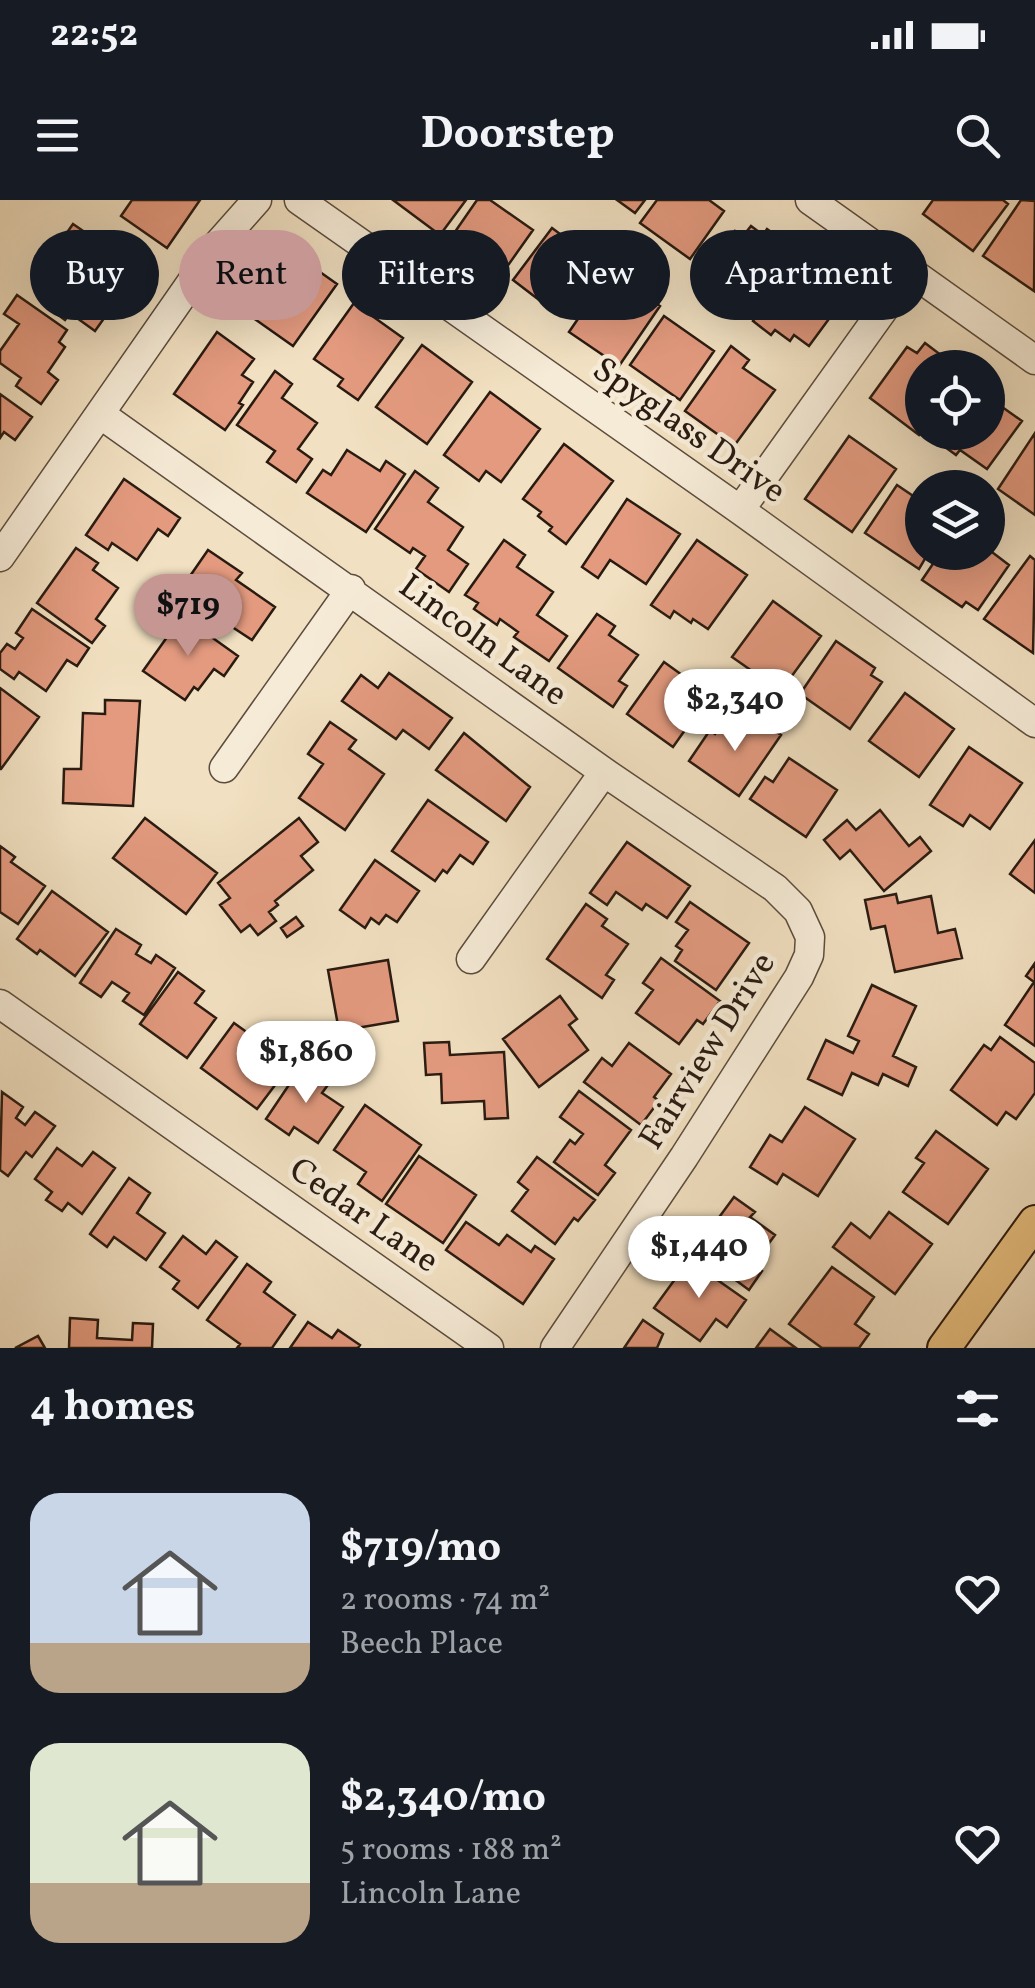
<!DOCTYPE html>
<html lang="en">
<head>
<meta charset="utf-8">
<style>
  body { margin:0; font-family:Vollkorn,serif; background:#20242c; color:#f1f3f6; height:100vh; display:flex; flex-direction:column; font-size:38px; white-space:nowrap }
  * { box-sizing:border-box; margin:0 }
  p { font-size:32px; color:#9ea1a6 }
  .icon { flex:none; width:55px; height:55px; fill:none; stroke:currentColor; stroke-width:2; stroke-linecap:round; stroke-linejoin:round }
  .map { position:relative; height:1148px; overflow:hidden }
  .side { display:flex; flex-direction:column; background:#171b24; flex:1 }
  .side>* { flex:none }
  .top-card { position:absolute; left:30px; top:30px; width:975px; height:90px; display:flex; gap:20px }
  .fabs { position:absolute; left:905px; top:150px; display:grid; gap:20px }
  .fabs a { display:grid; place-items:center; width:100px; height:100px; border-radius:50%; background:#171b24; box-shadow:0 10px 40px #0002; font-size:50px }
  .price { position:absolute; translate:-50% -85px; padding:0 22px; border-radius:35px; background:#fff; color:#222; font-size:32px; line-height:65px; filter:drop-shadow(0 2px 5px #0008) }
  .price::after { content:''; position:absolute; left:50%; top:60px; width:30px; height:22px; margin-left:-15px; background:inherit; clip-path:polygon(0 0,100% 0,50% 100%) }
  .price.active { background:#c59692; color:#111 }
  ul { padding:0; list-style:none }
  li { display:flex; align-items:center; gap:30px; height:250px; padding:0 30px }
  li span { display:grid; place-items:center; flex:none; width:280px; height:200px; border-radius:30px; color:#555 }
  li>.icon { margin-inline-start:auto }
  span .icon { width:120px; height:120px; fill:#fffc; stroke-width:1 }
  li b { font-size:42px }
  h2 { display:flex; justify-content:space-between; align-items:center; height:120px; padding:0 30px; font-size:42px }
  .pill { padding:0 35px; border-radius:45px; background:#171b24; box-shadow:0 10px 40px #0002; font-size:35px; line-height:90px }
  .pill.active { background:#c59692; color:#111 }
  .status { display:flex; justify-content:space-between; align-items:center; height:70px; padding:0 50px; background:#171b24; direction:ltr }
  .status svg { height:28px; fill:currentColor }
  header { display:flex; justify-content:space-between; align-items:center; height:130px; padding:0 30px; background:#171b24; font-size:45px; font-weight:700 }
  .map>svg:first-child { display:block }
</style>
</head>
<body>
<div class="status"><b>22:52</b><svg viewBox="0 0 49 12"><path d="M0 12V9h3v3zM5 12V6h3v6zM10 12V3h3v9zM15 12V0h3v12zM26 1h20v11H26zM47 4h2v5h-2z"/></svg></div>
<header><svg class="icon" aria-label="menu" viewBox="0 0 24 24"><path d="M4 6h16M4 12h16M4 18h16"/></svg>Doorstep<svg class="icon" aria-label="search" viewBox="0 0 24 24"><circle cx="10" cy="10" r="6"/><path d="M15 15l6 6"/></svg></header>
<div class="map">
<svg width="1035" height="1148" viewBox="0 0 1035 1148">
  <rect width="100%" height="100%" fill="#f1e0c1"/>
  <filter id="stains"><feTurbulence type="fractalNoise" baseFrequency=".002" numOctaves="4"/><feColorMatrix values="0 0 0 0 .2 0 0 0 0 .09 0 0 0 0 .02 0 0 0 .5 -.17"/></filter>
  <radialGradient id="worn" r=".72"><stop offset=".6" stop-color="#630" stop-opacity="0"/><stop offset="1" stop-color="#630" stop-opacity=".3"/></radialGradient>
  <path fill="#e39a7f" stroke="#2a1b11" stroke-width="2.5" d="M132,0H200L167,48L121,16Z
    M393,0H466L440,35Z
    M477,0H490L533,30L499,78L448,42Z
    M617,0H645L635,13Z
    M657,0H709L724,11L690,59L640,23Z
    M933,0H1003L1008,4L973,51L923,14Z
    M1021,0L1035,1L1034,91L983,56Z
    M73,24L127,61L101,99L112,107L95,131L70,113L65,120L50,109L61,93L50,86L74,51L61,41Z
    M751,26L763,35L767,29L792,47L753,100L708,66L735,31L743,36Z
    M552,28L599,63L560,116L513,80Z
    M296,55L337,84L293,146L242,110L279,58L289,65Z
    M800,57L848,93L809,146L794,135L790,141L775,130L771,135L753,121Z
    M610,72L660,106L619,166L569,132Z
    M17,95L67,130L59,142L65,147L48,172L58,180L41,204L16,186L21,178L0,163V151L19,124L4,114Z
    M354,103L403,138L358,200L338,186L343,179L314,159Z
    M664,116L714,151L680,200L630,165Z
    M217,132L254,159L242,175L253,182L239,203L243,205L225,230L174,194Z
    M925,143L958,168H922V231L919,235L870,198L907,147L917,153Z
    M422,145L472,182L427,244L376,207Z
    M731,146L749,160L743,168L775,190L734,246L685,211Z
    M275,171L292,184L282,198L317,223L298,249L312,259L296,282L267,262L275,251L237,225Z
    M490,192L540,229L501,282L486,271L479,281L444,255Z
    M0,194L32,217L15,240L4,232L0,238Z
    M988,197L1022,221L987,269L960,250L956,255L934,239L939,232H988Z
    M1035,233V315L998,289Z
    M849,236L896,269L852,332L805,299Z
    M564,244L613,281L566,344L549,331L552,327L538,316L541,312L523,299Z
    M347,250L380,271L386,261L405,274L366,332L307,293L323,270L331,275Z
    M415,271L438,288L428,302L463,327L448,350L468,364L449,392L416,369L425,356L413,348L410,353L375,329Z
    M124,279L180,318L168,336L158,329L137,360L112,343L108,350L86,335Z
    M897,285L922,302V352H929L919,369L865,333Z
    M627,299L680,334L646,384L610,360L598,378L582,367Z
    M504,340L525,355L517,367L553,392L537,415L567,436L549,461L514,437L518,432L500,419L497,425L474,409L478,403L465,395Z
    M697,340L747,375L708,429L693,419L691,423L674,411L670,418L651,405Z
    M76,348L98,363L93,370L118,388L96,419L105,426L92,443L37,403Z
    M988,349L1009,365L978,410L966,402L962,407L922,380L941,352H988Z
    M208,350L242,373L236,380L275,407L252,440L179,392Z
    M1030,356L1035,360L1033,453L984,419Z
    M773,401L821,436L775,499L757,485L762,478L732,457Z
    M32,409L89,448L77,466L67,460L46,491L19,472L14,479L0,469V453L7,444L15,449L23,438L16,433Z
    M597,414L615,426L609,435L638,455L619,481L627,486L613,507L558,468Z
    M182,416L238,456L224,476L214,469L198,490L194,487L185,500L143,471Z
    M836,441L875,468L871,475L882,482L850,529L800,494Z
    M664,462L689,480L681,491L702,506L673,547L627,514Z
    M389,473L452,518L429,549L403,530L396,539L342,501L361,475L378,488Z
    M0,488L39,517L1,569H0Z
    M905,493L954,529L919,577L869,541Z
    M105,500L140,501L133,606L63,603L64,569H81L83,513L105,514Z
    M756,518L781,535L739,596L689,561L710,530L715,534L723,523L743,537Z
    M330,522L356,540L349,549L384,574L345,630L299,598L323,564L308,554Z
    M464,533L530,587L506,621L436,570Z
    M969,547L1022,583L990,629L970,615L963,626L930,605Z
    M789,558L837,590L806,637L750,599L765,577L773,582Z
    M428,600L488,642L473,664L460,655L447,673L443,670L435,681L392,651Z
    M880,610L909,646L920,637L931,651L884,691L850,650L840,659L824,640L847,620L856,630Z
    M145,618L217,673L186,714L113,658Z
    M299,618L318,642L301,656L313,670L275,701L278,705L269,712L276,721L258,735L250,725L241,732L220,705L230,698L218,683Z
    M1035,640V693L1010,674Z
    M627,642L690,686L667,718L646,704L642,710L616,692L607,705L590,693Z
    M0,646L15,657L11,662L45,686L18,724L0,712Z
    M375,660L419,691L397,722L386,715L379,724L371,718L365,728L340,710Z
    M52,691L108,732L75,776L40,750L37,754L17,739Z
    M896,694L898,703L931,696L938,733L955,729L962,758L895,772L885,726L871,729L865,700Z
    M690,702L749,743L716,790L675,761L682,750L676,746L688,730L676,722Z
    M586,704L607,719L602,726L628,744L606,775L614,780L602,798L547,759Z
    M296,717L303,726L287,737L281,728Z
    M116,729L141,745L136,754L151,763L156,755L175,768L144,815L123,801L129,793L112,782L101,797L80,783Z
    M661,758L720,801L703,824L697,820L679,844L636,813L653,790L643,783Z
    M388,760L398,821L339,831L328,770Z
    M1035,763V846L1005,825L1034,782L1026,776Z
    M178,772L204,791L195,803L216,818L187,858L140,824Z
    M872,785L916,806L893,856L916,867L908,886L883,874L878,885L852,873L842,895L808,879L826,840L853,853L859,841L848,836Z
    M560,796L577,819L569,825L588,850L539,887L503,839Z
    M234,823L291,864L257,909L201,868Z
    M1000,837L1035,863V893L1016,919L1006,912L997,925L951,890L984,845L991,850Z
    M449,842L450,855L504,852L508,918L485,919L484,901L442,903L441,874L426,875L424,843Z
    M629,843L671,874L654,897L659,901L641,925L584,882L602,858L612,866Z
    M303,864L330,882L322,893L343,907L318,943L294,927L289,935L266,919Z
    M579,891L631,930L605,965L615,973L598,995L554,962L570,940L575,944L583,934L560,917Z
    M2,892L23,907L16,918L25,925L35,912L55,926L32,957L26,952L8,976L0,970Z
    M365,905L421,945L382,1001L358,984L366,972L334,950Z
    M805,907L855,939L818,996L783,974L777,984L750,967L770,935L782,942Z
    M936,931L988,969L948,1024L903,992L924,963L916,958Z
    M57,948L82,966L93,952L115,968L82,1014L68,1003L62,1011L46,1000L52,992L35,979Z
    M419,956L476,995L443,1043L386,1004Z
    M537,957L595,1000L578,1021L574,1018L555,1044L512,1011L528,990L518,982Z
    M129,978L150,993L137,1013L165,1033L146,1060L114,1037L107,1047L90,1034Z
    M734,997L755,1012L750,1017L775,1035L753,1065L762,1071L749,1090L695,1050Z
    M889,1012L932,1044L895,1094L833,1047L851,1023L870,1038Z
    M466,1022L499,1045L507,1035L531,1052L535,1046L554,1059L523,1104L446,1050Z
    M183,1036L206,1054L216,1041L237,1057L198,1108L173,1089L179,1081L160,1067Z
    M689,1060L746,1100L727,1127L716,1119L700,1141L654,1108Z
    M247,1064L271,1082L264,1092L295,1115L272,1148H237L240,1144L207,1120Z
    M832,1067L874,1097L855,1124L869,1134L859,1148H822L789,1124Z
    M70,1118L98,1120L97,1138L132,1140L133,1123L153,1124L152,1148H69Z
    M643,1120L663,1134L657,1148H624Z
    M308,1122L332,1138L338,1130L360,1145L358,1148H290Z
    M770,1129L796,1148H756Z
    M38,1136L45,1148H15Z"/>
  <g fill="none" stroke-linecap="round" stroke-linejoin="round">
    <g stroke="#5c4c3d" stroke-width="31">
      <path id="minor" d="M299,0L740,310L1035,523
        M810,0L1035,160
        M100,214L604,572L775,688L798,711L810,737L809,755L799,777L684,957L555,1148
        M740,310L911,71
        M0,357L218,44L257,0
        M224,568L351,389
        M471,759L604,572
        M0,804L489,1148"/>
    </g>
    <g stroke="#2a1b11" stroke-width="36">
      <path id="major" d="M944,1148L1035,1022"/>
    </g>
    <use href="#minor" stroke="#f6ebd7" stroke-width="28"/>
    <use href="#major" stroke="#e8c080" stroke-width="32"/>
  </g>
  <g text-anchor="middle" stroke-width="9" stroke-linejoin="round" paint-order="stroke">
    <g font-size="35" fill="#2a1b11" stroke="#f6ebd7">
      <text transform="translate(690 229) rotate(35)" y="12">Spyglass Drive</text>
      <text transform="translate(484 439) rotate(36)" y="12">Lincoln Lane</text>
      <text transform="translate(706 850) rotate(-58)" y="12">Fairview Drive</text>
      <text transform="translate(365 1014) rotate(35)" y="12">Cedar Lane</text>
    </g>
  </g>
  <rect width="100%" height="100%" filter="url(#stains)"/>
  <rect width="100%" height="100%" fill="url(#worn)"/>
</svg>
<div class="fabs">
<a><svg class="icon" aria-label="locate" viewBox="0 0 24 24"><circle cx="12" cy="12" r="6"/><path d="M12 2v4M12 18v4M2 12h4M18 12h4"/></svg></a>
<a><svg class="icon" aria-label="layers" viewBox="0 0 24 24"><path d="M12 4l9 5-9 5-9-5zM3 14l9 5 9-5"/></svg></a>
</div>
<b class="price active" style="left:188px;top:459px">$719</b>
<b class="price" style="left:735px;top:554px">$2,340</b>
<b class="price" style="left:306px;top:906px">$1,860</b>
<b class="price" style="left:699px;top:1101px">$1,440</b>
<div class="top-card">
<a class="pill">Buy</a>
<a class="pill active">Rent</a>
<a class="pill">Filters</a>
<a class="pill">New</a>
<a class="pill">Apartment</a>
</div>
</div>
<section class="side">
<h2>4 homes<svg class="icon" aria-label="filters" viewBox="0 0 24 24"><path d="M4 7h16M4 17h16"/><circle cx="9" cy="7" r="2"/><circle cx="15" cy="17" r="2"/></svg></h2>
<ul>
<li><span style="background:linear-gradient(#c9d6e8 75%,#b9a48a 0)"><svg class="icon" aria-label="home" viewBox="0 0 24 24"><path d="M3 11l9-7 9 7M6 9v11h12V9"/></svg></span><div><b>$719/mo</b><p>2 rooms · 74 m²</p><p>Beech Place</p></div><svg class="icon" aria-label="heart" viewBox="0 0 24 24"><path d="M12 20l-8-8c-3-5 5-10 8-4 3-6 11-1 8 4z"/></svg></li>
<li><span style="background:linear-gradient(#dfe7d0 70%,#b9a48a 0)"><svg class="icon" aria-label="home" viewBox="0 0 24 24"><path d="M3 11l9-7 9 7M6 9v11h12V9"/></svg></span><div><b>$2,340/mo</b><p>5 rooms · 188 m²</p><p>Lincoln Lane</p></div><svg class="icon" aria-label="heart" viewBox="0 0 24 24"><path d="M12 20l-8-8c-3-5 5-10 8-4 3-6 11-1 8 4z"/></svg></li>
</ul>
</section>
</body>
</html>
